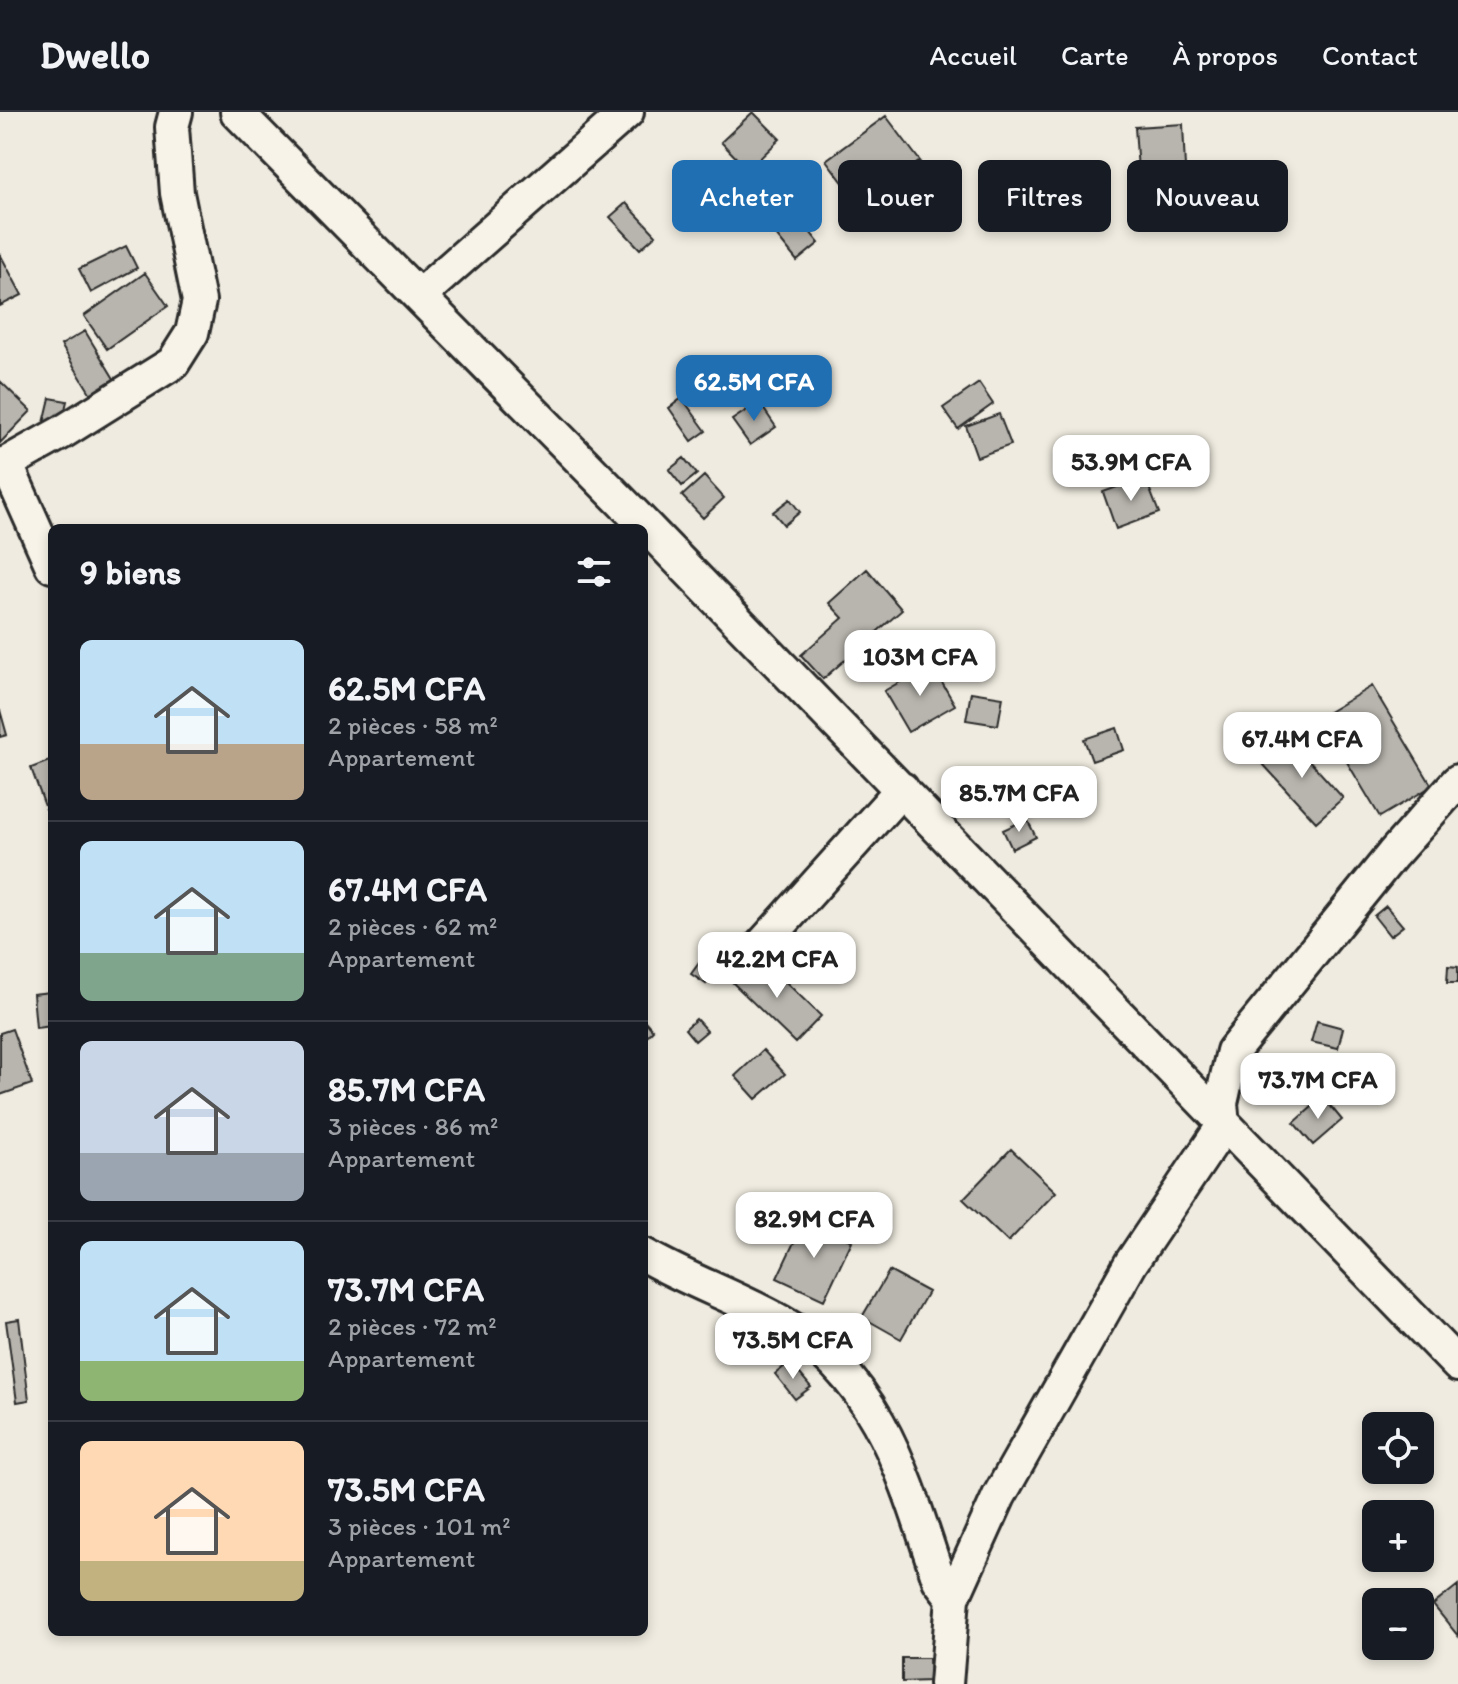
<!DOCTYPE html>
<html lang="fr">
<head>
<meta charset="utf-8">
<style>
  body { margin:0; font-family:Itim,sans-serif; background:#242831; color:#f1f3f6; height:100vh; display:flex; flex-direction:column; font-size:30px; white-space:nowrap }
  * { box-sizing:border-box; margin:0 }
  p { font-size:26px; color:#9ea1a6 }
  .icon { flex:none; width:44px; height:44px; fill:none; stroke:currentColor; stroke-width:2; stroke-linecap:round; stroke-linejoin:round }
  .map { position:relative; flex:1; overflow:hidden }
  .side { position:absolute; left:48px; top:412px; width:600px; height:1112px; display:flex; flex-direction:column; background:#171b24; border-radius:12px; box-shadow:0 4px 12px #0003 }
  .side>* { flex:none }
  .top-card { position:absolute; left:672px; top:48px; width:666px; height:72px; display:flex; gap:16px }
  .tools { position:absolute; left:1362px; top:1300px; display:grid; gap:16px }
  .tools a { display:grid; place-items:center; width:72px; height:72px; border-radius:12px; background:#171b24; box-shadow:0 4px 12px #0003; font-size:40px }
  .price { position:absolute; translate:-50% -68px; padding:0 18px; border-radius:16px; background:#fff; color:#222; font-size:26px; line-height:52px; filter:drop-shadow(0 2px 4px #0008) }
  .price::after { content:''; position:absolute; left:50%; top:48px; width:24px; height:18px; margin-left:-12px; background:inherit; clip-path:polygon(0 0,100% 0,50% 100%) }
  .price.selected { background:#1f6fb2; color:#fff }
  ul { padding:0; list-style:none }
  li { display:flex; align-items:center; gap:24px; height:200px; padding:0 32px }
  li+li { border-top:2px solid #363941 }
  li span { display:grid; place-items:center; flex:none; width:224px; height:160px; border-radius:12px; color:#555 }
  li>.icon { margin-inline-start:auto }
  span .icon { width:96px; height:96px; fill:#fffc; stroke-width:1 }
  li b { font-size:34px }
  h2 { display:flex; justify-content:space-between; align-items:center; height:96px; padding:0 32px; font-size:34px }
  .pill { padding:0 28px; border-radius:12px; background:#171b24; box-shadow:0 4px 12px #0003; font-size:28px; line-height:72px }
  .pill.selected { background:#1f6fb2; color:#fff }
  header { display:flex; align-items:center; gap:48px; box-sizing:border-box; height:112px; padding:0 40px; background:#171b24; border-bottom:2px solid #363941 }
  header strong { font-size:38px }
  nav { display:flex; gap:44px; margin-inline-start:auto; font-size:28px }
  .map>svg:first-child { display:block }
</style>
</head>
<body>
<header>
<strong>Dwello</strong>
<nav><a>Accueil</a><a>Carte</a><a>À propos</a><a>Contact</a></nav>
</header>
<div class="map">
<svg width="1458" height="1572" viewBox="0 0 1458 1572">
  <rect width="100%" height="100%" fill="#efebe0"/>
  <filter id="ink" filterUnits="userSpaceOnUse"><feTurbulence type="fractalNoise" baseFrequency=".0125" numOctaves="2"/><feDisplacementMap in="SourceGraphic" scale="16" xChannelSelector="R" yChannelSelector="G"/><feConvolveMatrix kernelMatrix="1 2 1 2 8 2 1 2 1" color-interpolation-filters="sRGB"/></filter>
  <g filter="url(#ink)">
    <path fill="#b8b5ae" stroke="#2b2b2b" stroke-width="2" d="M753,0L780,27L748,58L721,30Z
      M886,4L920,49L860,93L826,48Z
      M1183,12L1185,56L1138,59L1135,15Z
      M626,91L656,123L640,137L610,105Z
      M789,94L819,131L797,149L767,112Z
      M126,134L137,156L91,181L79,157Z
      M0,142L22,183L0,194Z
      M145,161L168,194L107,237L84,204Z
      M85,219L116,270L92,284L61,233Z
      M0,269L31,299L0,331Z
      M979,271L993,292L958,317L943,296Z
      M50,286L67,289L61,315L44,311Z
      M682,286L706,319L692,329L669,296Z
      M759,290L776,315L750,333L732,308Z
      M999,302L1011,333L977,345L966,314Z
      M684,346L697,362L682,374L669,358Z
      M704,364L724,386L703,406L682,384Z
      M1145,365L1159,401L1116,417L1103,380Z
      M790,387L800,400L784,413L773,400Z
      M867,457L902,498L823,567L801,543L843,506L829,491Z
      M931,552L955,593L908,620L884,579Z
      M1372,574L1432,674L1380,705L1320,605Z
      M971,580L1003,585L998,613L966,608Z
      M0,598L7,623L0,625Z
      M1117,616L1124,638L1092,649L1084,627Z
      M1289,626L1343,686L1316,710L1262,651Z
      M52,648V695L46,697L31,656Z
      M1052,669L1066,694L1048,703L1034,679Z
      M1027,707L1036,725L1012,737L1003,718Z
      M1386,794L1403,814L1390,824L1374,804Z
      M707,840L721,850L706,872L691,862Z
      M759,844L821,904L795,931L733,871Z
      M1448,854L1458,855V871H1447Z
      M50,880L52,914L36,916L33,882Z
      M696,907L707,919L695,929L685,917Z
      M644,908L653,918L644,927Z
      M1317,909L1343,916L1338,936L1311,930Z
      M12,917L32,972L0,983V921Z
      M763,938L785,962L756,987L735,964Z
      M1323,985L1342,1008L1313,1033L1294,1011Z
      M1011,1037L1056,1080L1008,1130L963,1087Z
      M805,1107L852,1129L824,1188L777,1166Z
      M889,1159L928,1180L901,1227L862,1205Z
      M19,1207L29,1288L17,1290L6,1209Z
      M849,1227L859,1233L851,1244L841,1237Z
      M790,1250L811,1275L795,1287L775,1262Z
      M1458,1473V1524L1433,1493Z
      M902,1546H929L930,1569L902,1570Z"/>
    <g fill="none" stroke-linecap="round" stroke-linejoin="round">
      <g stroke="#2b2b2b" stroke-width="38">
        <path id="minor" d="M237,0L630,398L1458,1253
          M419,184L627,0
          M6,351L52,454
          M0,355L61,321L173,251L192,221L199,189L177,81L172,15L176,0
          M762,833L902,677
          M644,1143C689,1169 737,1185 781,1210C880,1265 906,1369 939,1468L953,1486
          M946,1572L953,1486L999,1384L1131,1151L1223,1014L1221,991L1233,939L1393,742L1458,669"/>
      </g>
      <use href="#minor" stroke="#f7f3e8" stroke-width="32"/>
    </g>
  </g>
</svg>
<div class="tools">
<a><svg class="icon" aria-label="locate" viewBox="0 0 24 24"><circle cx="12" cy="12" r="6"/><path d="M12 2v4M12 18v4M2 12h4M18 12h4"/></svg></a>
<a>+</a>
<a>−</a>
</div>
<b class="price selected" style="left:754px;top:311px">62.5M CFA</b>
<b class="price" style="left:1131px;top:391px">53.9M CFA</b>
<b class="price" style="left:920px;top:586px">103M CFA</b>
<b class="price" style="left:1302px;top:668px">67.4M CFA</b>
<b class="price" style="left:1019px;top:722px">85.7M CFA</b>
<b class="price" style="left:777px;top:888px">42.2M CFA</b>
<b class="price" style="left:1318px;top:1009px">73.7M CFA</b>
<b class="price" style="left:814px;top:1148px">82.9M CFA</b>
<b class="price" style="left:793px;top:1269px">73.5M CFA</b>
<div class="top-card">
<a class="pill selected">Acheter</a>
<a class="pill">Louer</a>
<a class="pill">Filtres</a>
<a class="pill">Nouveau</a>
</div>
<section class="side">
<h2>9 biens<svg class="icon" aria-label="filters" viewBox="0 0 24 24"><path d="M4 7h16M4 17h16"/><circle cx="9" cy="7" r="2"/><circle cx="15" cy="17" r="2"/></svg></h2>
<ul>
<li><span style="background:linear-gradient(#bfe0f5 65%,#b9a48a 0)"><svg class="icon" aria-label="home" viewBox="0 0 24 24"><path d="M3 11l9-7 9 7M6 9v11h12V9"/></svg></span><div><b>62.5M CFA</b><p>2 pièces · 58 m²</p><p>Appartement</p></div></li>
<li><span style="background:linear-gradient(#bfe0f5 70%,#7fa58c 0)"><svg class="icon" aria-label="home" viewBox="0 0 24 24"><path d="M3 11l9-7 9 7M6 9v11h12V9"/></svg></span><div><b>67.4M CFA</b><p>2 pièces · 62 m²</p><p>Appartement</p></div></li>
<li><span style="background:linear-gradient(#c9d6e8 70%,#9aa5b1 0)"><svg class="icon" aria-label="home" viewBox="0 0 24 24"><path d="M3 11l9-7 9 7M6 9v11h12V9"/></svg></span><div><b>85.7M CFA</b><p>3 pièces · 86 m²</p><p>Appartement</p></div></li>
<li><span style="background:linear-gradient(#bfe0f5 75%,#8fb573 0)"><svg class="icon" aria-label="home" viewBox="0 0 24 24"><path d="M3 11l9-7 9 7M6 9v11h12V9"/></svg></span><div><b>73.7M CFA</b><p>2 pièces · 72 m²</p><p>Appartement</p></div></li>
<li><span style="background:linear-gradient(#ffd9b3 75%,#c2b280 0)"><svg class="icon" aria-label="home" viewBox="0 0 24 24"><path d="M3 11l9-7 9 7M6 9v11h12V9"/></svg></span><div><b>73.5M CFA</b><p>3 pièces · 101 m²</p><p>Appartement</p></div></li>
</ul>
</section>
</div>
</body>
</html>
